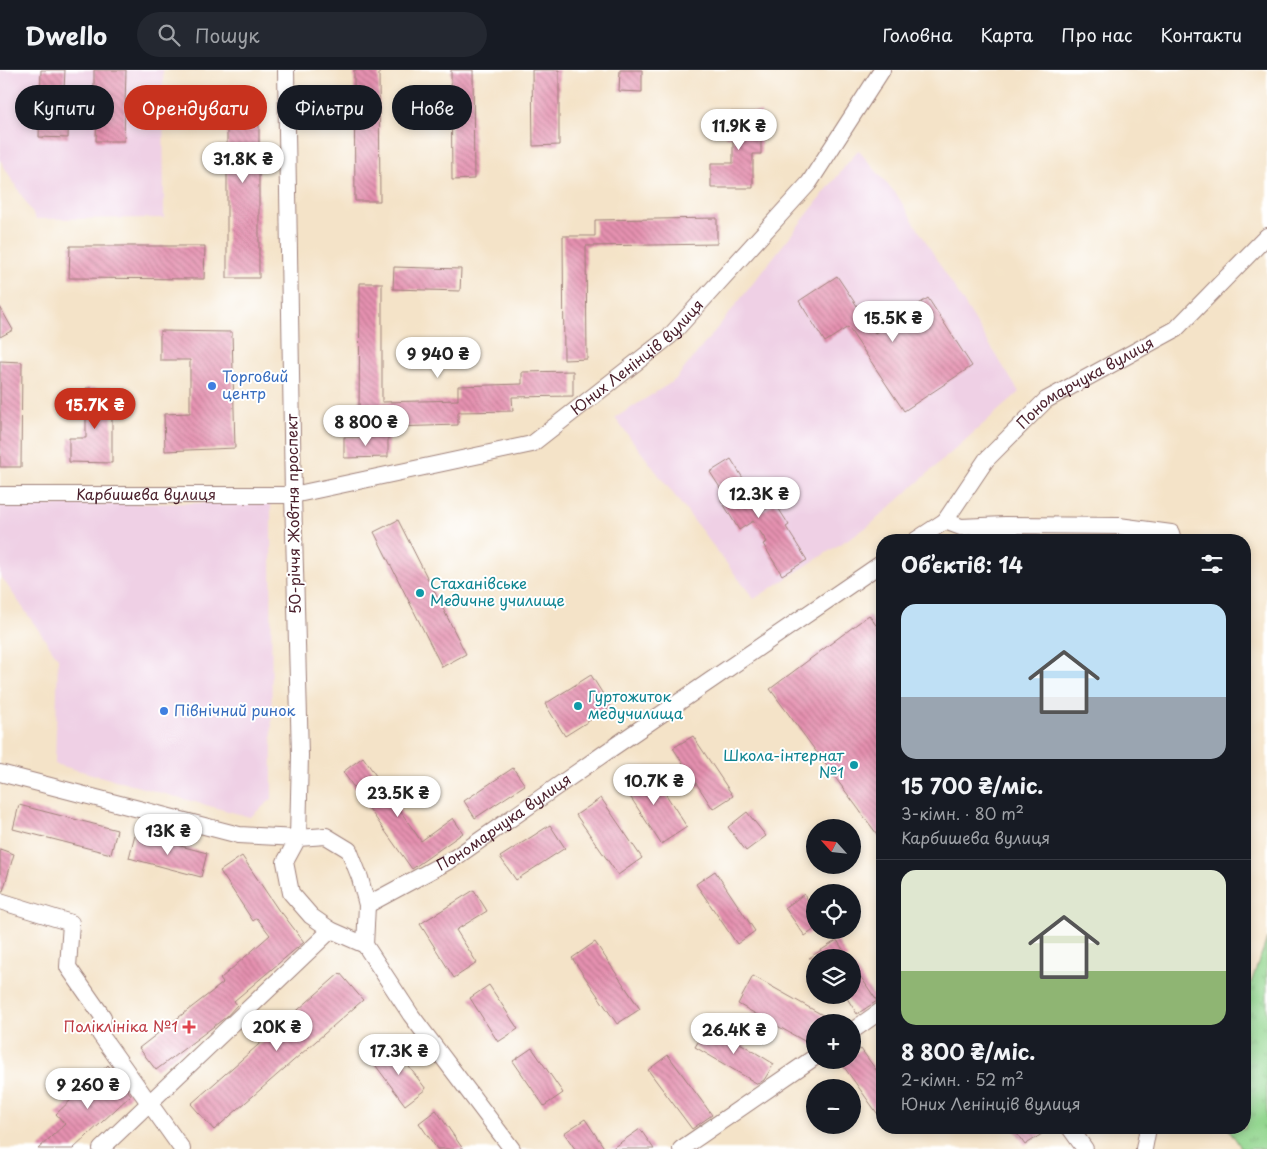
<!DOCTYPE html>
<html lang="uk">
<head>
<meta charset="utf-8">
<style>
  body { margin:0; font-family:"Playpen Sans",sans-serif; background:#242831; color:#f1f3f6; height:100vh; display:flex; flex-direction:column; font-size:19px; white-space:nowrap }
  * { box-sizing:border-box; margin:0 }
  p { font-size:16px; color:#9ea1a6 }
  .icon { flex:none; width:28px; height:28px; fill:none; stroke:currentColor; stroke-width:2; stroke-linecap:round; stroke-linejoin:round }
  .map { position:relative; flex:1; overflow:hidden }
  .side { position:absolute; left:876px; top:464px; width:375px; height:600px; display:flex; flex-direction:column; background:#171b24; border-radius:20px; box-shadow:0 2px 8px #0003 }
  .side>* { flex:none }
  .hud { position:absolute; left:15px; top:15px; width:475px; height:45px; display:flex; gap:10px }
  .needle { width:32px; rotate:297deg }
  .controls { position:absolute; left:806px; top:749px; display:grid; gap:10px }
  .controls a { display:grid; place-items:center; width:55px; height:55px; border-radius:50%; background:#171b24; box-shadow:0 2px 8px #0003; font-size:25px }
  .price { position:absolute; translate:-50% -42px; padding:0 11px; border-radius:18px; background:#fff; color:#222; font-size:16px; line-height:32px; filter:drop-shadow(0 1px 2px #0008) }
  .price::after { content:''; position:absolute; left:50%; top:30px; width:15px; height:11px; margin-left:-8px; background:inherit; clip-path:polygon(0 0,100% 0,50% 100%) }
  .price.on { background:#c8321e; color:#fff }
  ul { padding:0; list-style:none }
  li { display:grid; align-content:center; gap:10px; height:265px; padding:0 25px }
  li+li { border-top:1px solid #363941 }
  li span { display:grid; place-items:center; height:155px; border-radius:15px; color:#555 }
  li>.icon { margin-inline-start:auto }
  span .icon { width:90px; height:90px; fill:#fffc; stroke-width:1 }
  li b { font-size:21px }
  h2 { display:flex; justify-content:space-between; align-items:center; height:60px; padding:0 25px; font-size:21px }
  .pill { padding:0 18px; border-radius:22px; background:#171b24; box-shadow:0 2px 8px #0003; font-size:18px; line-height:45px }
  .pill.on { background:#c8321e; color:#fff }
  header { display:flex; align-items:center; gap:30px; box-sizing:border-box; height:70px; padding:0 25px; background:#171b24; border-bottom:1px solid #363941 }
  header strong { font-size:24px }
  nav { display:flex; gap:28px; margin-inline-start:auto; font-size:18px }
  .search { width:350px; height:45px; background:#242831; display:flex; align-items:center; gap:12px; box-sizing:border-box; padding:0 18px; border-radius:28px; color:#9ea1a6; font-size:19px }
  .map>svg:first-child { display:block }
</style>
</head>
<body>
<header>
<strong>Dwello</strong>
<div class="search"><svg class="icon" aria-label="search" viewBox="0 0 24 24"><circle cx="10" cy="10" r="6"/><path d="M15 15l6 6"/></svg>Пошук</div>
<nav><a>Головна</a><a>Карта</a><a>Про нас</a><a>Контакти</a></nav>
</header>
<div class="map">
<svg width="1267" height="1079" viewBox="0 0 1267 1079">
  <defs>
    <pattern id="park-tufts" width="24" height="20" patternUnits="userSpaceOnUse" patternTransform="scale(1.25)"><rect width="24" height="20" fill="#92d58e"/><path d="M3 7l-1-3M5 7V3M7 7l1-3M15 17l-1-3M17 17v-4M19 17l1-3" fill="none" stroke="#7fb67b"/></pattern>
    <pattern id="building-back-hatch" width="6" height="6" patternUnits="userSpaceOnUse" patternTransform="scale(1.25)"><rect width="6" height="6" fill="#e591b0"/><path d="M-1 5l2 2M0 0l6 6M5-1l2 2" fill="none" stroke="#bc768f"/></pattern>
  </defs>
  <rect width="100%" height="100%" fill="#fff"/>
  <filter id="ink" filterUnits="userSpaceOnUse"><feTurbulence type="fractalNoise" baseFrequency=".02" numOctaves="2"/><feDisplacementMap in="SourceGraphic" scale="10" xChannelSelector="R" yChannelSelector="G"/><feConvolveMatrix kernelMatrix="1 2 1 2 8 2 1 2 1" color-interpolation-filters="sRGB"/></filter>
  <filter id="wash" filterUnits="userSpaceOnUse"><feTurbulence type="fractalNoise" baseFrequency=".0096" numOctaves="4" result="noise"/><feDisplacementMap in="SourceGraphic" scale="20" xChannelSelector="R" yChannelSelector="G"/><feGaussianBlur stdDeviation="1.12" result="paint"/><feColorMatrix in="noise" values="0 0 0 0 0 0 0 0 0 0 0 0 0 0 0 0 0 1.4 0 .05"/><feComposite in="paint" operator="in"/></filter>
  <g filter="url(#wash)">
    <rect width="100%" height="100%" fill="#f4e3c8"/>
    <path fill="#efd0e5" d="M0,0H163L164,148L36,149L0,90Z
      M858,80L897,125L1019,322L870,455L754,529L615,348L675,310L731,241Z
      M271,432L272,729L250,747L55,694L58,588L0,505V436Z"/>
    <path fill="url(#park-tufts)" stroke="#6e7a5c" d="M1267,869V1079H1242L1228,1058H1245V929Z"/>
    <g id="blocks">
      <path fill="url(#building-back-hatch)" d="M41,0H65L64,20L94,21V0H126L124,71H96L97,36H69L68,68L39,67Z
        M354,0H379L380,131H355Z
        M451,0H473L474,109L452,110Z
        M532,0H559V75L533,76Z
        M620,0H642V22L619,21Z
        M227,21H259V208H227Z
        M725,42H761V84H753V118H711V93H733V67H725Z
        M717,148V174L586,176L587,289L564,290L563,166H595V150Z
        M70,176H205L204,209L69,208Z
        M394,197L461,199L460,221L393,219Z
        M837,206L875,263L928,228L972,296L904,341L848,257L825,272L799,231Z
        M360,213H382V332L458,330V316L522,314V302L573,301V326L512,327L513,341L458,342V355L395,357V342H359Z
        M0,237L13,260L0,267Z
        M160,261L232,262L235,378L165,381L164,344L190,343V290H160Z
        M0,291L22,292L21,397H0Z
        M86,318H112V393L69,392V368H86Z
        M344,367H388V387L344,388Z
        M731,389L746,413L741,416L759,444L775,433L789,455L786,457L807,490L782,505L763,474L767,472L753,451L739,460L721,430L726,427L710,402Z
        M398,450L466,584L442,597L374,462Z
        M869,545L882,564V771L770,619Z
        M591,605L611,637L565,666L545,634Z
        M693,666L733,726L713,739L673,678Z
        M363,687L421,771L453,748L463,763L412,799L343,702Z
        M648,697L687,757L661,774L622,714Z
        M513,698L525,715L475,748L464,731Z
        M601,728L642,788L618,805L576,745Z
        M19,735L117,760L111,784L13,759Z
        M747,742L766,766L746,781L728,757Z
        M550,755L565,778L516,810L500,787Z
        M135,764L207,783L201,807L129,788Z
        M0,779L14,784L3,821H0Z
        M242,786L281,844L282,843L304,872L234,931L237,935L226,947L156,1000L139,978L223,913L220,909L270,865L257,848L253,851L220,801Z
        M715,801L755,861L737,874L696,814Z
        M474,820L487,841L456,860L477,893L454,908L420,854Z
        M804,824L815,840V859L805,866L785,838Z
        M837,870L848,888H809Z
        M595,872L640,939L617,954L572,888Z
        M852,894L877,931L857,944L845,925H852Z
        M340,903L363,930L214,1060L191,1034Z
        M753,906L835,952H815V977L738,934Z
        M489,915L518,959L498,972L470,928Z
        M709,954L774,994L764,1010L758,1014L695,977Z
        M393,976L426,1019L405,1035L373,992Z
        M532,978L563,1023L544,1036L513,991Z
        M861,979L882,1008V1050L839,990H852V985Z
        M668,985L712,1045L692,1059L648,1000Z
        M108,995L131,1025L73,1079H38L65,1054L56,1044Z
        M436,1040L463,1079H437L419,1053Z
        M585,1049L605,1079H575L564,1063Z
        M1013,1058H1051L1025,1075Z
        M640,1059L654,1079H611Z"/>
    </g>
  </g>
  <g filter="url(#ink)">
    <use href="#blocks" fill-opacity="0" stroke="#9f817a" stroke-width="1"/>
    <g fill="none" stroke-linecap="round" stroke-linejoin="round">
      <g stroke="#9f817a" stroke-width="18">
        <g id="minor">
          <path id="s1" d="M0,425H293L532,374L670,266L809,113L882,0"/>
          <path d="M945,451L961,457L1005,455L1119,456L1171,463L1173,470"/>
          <path id="s2" d="M916,470L945,451L986,390L1046,330L1176,259L1267,166"/>
          <path d="M0,703L239,765L298,768L326,766L349,780L360,808L367,835L365,875L331,860L311,846L291,823L285,792L298,768L300,685L293,425L286,0"/>
          <path d="M0,831L71,853L68,897L103,947L100,964L182,1079"/>
          <path id="s3" d="M367,835L456,787L612,678L882,493"/>
          <path d="M365,875L411,945L512,1079"/>
          <path d="M852,961L882,940"/>
          <path d="M1070,1058L1085,1079"/>
          <path d="M101,1079L331,860"/>
          <path d="M681,1079L815,987"/>
          <path d="M1144,1079L1148,1058"/>
        </g>
      </g>
      <use href="#minor" stroke="#fff" stroke-width="16"/>
    </g>
  </g>
  <g fill="#3f7fe0" stroke="#fff" stroke-width="2">
    <circle cx="212" cy="316" r="5"/>
    <circle cx="164" cy="641" r="5"/>
  </g>
  <g fill="#0f9aa8" stroke="#fff" stroke-width="2">
    <circle cx="420" cy="523" r="5"/>
    <circle cx="578" cy="636" r="5"/>
    <circle cx="854" cy="695" r="5"/>
  </g>
  <path fill="#e0444e" stroke="#fff" stroke-width="2" d="M186.5 949.5h5v5h5v5h-5v5h-5v-5h-5v-5h5z"/>
  <g text-anchor="middle" stroke-width="4" stroke-linejoin="round" paint-order="stroke">
    <g font-size="15" fill="#4a1f2b" stroke="#fff">
      <text dy="5" stroke="none"><textPath href="#s1" startOffset="674">Юних Ленінців вулиця</textPath></text>
      <text dy="5" stroke="none"><textPath href="#s2" startOffset="235">Пономарчука вулиця</textPath></text>
      <text dy="5" stroke="none"><textPath href="#s1" startOffset="146">Карбишева вулиця</textPath></text>
      <text transform="translate(294 444) rotate(-91)" y="5">50-річчя Жовтня проспект</text>
      <text dy="5" stroke="none"><textPath href="#s3" startOffset="160">Пономарчука вулиця</textPath></text>
    </g>
    <g font-size="15" fill="#366cbe" stroke="#fff" text-anchor="start">
      <text x="222" y="312">Торговий<tspan x="222" dy="17">центр</tspan></text>
      <text x="174" y="646">Північний ринок</text>
    </g>
    <g font-size="15" fill="#0d838f" stroke="#fff" text-anchor="start">
      <text x="430" y="519">Стаханівське<tspan x="430" dy="17">Медичне училище</tspan></text>
      <text x="588" y="632">Гуртожиток<tspan x="588" dy="17">медучилища</tspan></text>
      <text x="844" y="691" text-anchor="end">Школа-інтернат<tspan x="844" dy="17">№1</tspan></text>
    </g>
    <g font-size="15" fill="#be3a42" stroke="#fff" text-anchor="end">
      <text x="178" y="962">Поліклініка №1</text>
    </g>
  </g>
</svg>
<div class="controls">
<a><svg class="needle" viewBox="-14 -14 28 28"><path d="M0-13l5 13h-10z" fill="#e53935"/><path d="M0 13l5-13h-10z" fill="#9ea1a6"/></svg></a>
<a><svg class="icon" aria-label="locate" viewBox="0 0 24 24"><circle cx="12" cy="12" r="6"/><path d="M12 2v4M12 18v4M2 12h4M18 12h4"/></svg></a>
<a><svg class="icon" aria-label="layers" viewBox="0 0 24 24"><path d="M12 4l9 5-9 5-9-5zM3 14l9 5 9-5"/></svg></a>
<a>+</a>
<a>−</a>
</div>
<b class="price" style="left:739px;top:81px">11.9K ₴</b>
<b class="price" style="left:243px;top:114px">31.8K ₴</b>
<b class="price" style="left:893px;top:273px">15.5K ₴</b>
<b class="price" style="left:438px;top:309px">9 940 ₴</b>
<b class="price on" style="left:95px;top:360px">15.7K ₴</b>
<b class="price" style="left:366px;top:377px">8 800 ₴</b>
<b class="price" style="left:759px;top:449px">12.3K ₴</b>
<b class="price" style="left:654px;top:736px">10.7K ₴</b>
<b class="price" style="left:398px;top:748px">23.5K ₴</b>
<b class="price" style="left:168px;top:786px">13K ₴</b>
<b class="price" style="left:277px;top:982px">20K ₴</b>
<b class="price" style="left:734px;top:985px">26.4K ₴</b>
<b class="price" style="left:399px;top:1006px">17.3K ₴</b>
<b class="price" style="left:88px;top:1040px">9 260 ₴</b>
<div class="hud">
<a class="pill">Купити</a>
<a class="pill on">Орендувати</a>
<a class="pill">Фільтри</a>
<a class="pill">Нове</a>
</div>
<section class="side">
<h2>Об’єктів: 14<svg class="icon" aria-label="filters" viewBox="0 0 24 24"><path d="M4 7h16M4 17h16"/><circle cx="9" cy="7" r="2"/><circle cx="15" cy="17" r="2"/></svg></h2>
<ul>
<li><span style="background:linear-gradient(#bfe0f5 60%,#9aa5b1 0)"><svg class="icon" aria-label="home" viewBox="0 0 24 24"><path d="M3 11l9-7 9 7M6 9v11h12V9"/></svg></span><div><b>15 700 ₴/міс.</b><p>3-кімн. · 80 m²</p><p>Карбишева вулиця</p></div></li>
<li><span style="background:linear-gradient(#dfe7d0 65%,#8fb573 0)"><svg class="icon" aria-label="home" viewBox="0 0 24 24"><path d="M3 11l9-7 9 7M6 9v11h12V9"/></svg></span><div><b>8 800 ₴/міс.</b><p>2-кімн. · 52 m²</p><p>Юних Ленінців вулиця</p></div></li>
</ul>
</section>
</div>
</body>
</html>
